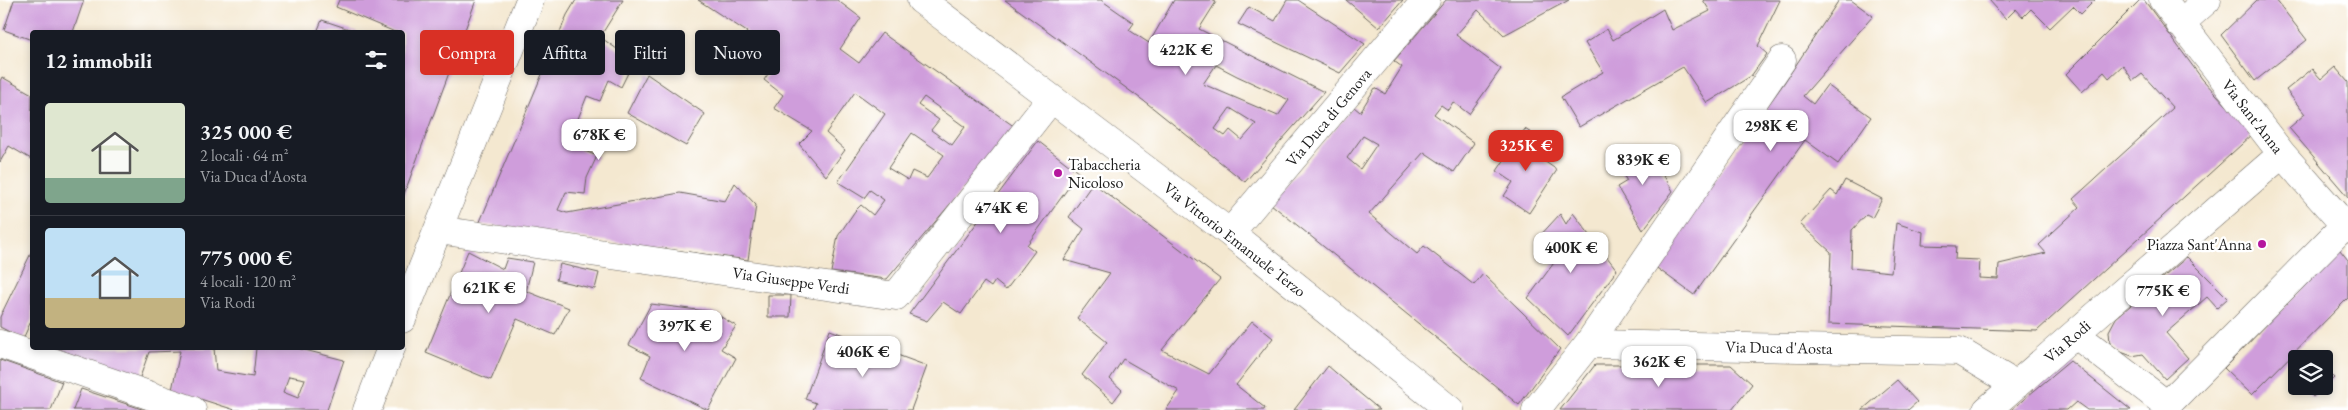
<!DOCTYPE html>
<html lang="it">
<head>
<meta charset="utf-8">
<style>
  body { margin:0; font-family:"EB Garamond",serif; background:#242831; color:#f1f3f6; height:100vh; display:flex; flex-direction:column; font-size:19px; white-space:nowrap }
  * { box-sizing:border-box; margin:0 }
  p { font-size:16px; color:#9ea1a6 }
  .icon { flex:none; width:28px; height:28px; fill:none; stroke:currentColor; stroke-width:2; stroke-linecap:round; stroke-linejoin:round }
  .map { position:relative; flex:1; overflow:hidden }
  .details { position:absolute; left:30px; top:30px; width:375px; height:320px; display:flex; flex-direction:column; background:#171b24; border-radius:5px; box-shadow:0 2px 8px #0003 }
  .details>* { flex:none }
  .hud { position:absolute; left:420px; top:30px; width:475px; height:45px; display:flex; gap:10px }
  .fabs { position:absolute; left:2288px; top:350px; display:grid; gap:10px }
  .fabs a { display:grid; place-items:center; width:45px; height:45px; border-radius:5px; background:#171b24; box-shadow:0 2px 8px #0003; font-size:25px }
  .price { position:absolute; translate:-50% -42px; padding:0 11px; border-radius:10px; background:#fff; color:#222; font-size:16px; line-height:32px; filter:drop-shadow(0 1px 2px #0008) }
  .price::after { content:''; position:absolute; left:50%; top:30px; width:15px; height:11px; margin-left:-8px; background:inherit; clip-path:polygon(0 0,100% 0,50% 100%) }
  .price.active { background:#d93025; color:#fff }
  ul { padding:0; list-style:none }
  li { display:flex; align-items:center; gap:15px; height:125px; padding:0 15px }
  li+li { border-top:1px solid #363941 }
  li span { display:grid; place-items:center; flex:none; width:140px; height:100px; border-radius:5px; color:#555 }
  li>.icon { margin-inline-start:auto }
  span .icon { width:60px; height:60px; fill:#fffc; stroke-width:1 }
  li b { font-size:21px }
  h2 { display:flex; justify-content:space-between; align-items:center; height:60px; padding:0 15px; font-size:21px }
  .chip { padding:0 18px; border-radius:5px; background:#171b24; box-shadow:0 2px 8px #0003; font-size:18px; line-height:45px }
  .chip.active { background:#d93025; color:#fff }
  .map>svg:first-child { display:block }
</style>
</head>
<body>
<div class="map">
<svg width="2348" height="410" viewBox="0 0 2348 410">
  <rect width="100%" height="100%" fill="#fff"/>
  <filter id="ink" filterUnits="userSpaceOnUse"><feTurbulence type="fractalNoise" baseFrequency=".02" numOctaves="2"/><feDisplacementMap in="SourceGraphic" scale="10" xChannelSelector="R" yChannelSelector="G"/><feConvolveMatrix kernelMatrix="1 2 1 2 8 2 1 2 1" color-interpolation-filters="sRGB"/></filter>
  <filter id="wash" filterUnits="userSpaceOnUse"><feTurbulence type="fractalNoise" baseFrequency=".0096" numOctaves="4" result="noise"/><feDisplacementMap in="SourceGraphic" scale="20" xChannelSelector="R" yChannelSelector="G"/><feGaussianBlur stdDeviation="1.12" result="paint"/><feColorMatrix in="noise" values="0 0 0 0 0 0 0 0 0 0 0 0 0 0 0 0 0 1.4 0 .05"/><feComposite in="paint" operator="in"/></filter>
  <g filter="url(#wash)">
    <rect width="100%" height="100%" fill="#f4e8d0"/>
    <g id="blocks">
      <path fill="#cf9ddb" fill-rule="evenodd" d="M14,0H84L73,32H32V40L4,30Z
        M339,0H476L403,197L402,32H395L336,7Z
        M576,0H623L600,37L634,61L621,87L609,80L600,101L587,96L568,144L597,156L587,178L585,194L566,192L558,210L567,213L680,193L725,201L735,183L756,205L748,260L479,224L567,15Z
        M698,0H837L861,18L840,49L859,63L882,33L1015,127L887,279L831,272L838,236L855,211L861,205L873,215L884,200L870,190L864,198L838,182L885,114L855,92L826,133L845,150L826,176L799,144L812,131L774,108L783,95L764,80L774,65L741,41L747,32ZM924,97L965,127L952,145L931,130L939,120L918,105ZM912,133L944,155L927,178L912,171L908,180L888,168Z
        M1005,0H1101L1134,23L1129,30L1149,43L1174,0H1211L1216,2L1199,29L1324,92L1245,182L1148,104ZM1216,65L1237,76L1289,100L1278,116L1203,84ZM1230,108L1256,124L1242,140L1230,130L1225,136L1215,129Z
        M1287,0H1298L1365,44L1340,73L1238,24L1249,7L1275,21Z
        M1346,0H1403L1379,28Z
        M1446,0H1569L1504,35L1478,10L1456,35L1501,69L1469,114L1453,102L1448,110L1441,105L1434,114L1474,143L1454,172L1424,152L1369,214L1417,254L1424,246L1474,285L1483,274L1560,349L1519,405L1271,204L1354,107L1360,112L1375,88L1385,94L1402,67L1394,61ZM1363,136L1377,144L1360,169L1347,158Z
        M1703,0H1780L1758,46L1767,54L1751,76L1707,103L1683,67L1579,127L1561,97L1603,72L1585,43L1607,29L1613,40L1663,9L1672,30L1710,11Z
        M1839,0H1851L1873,16L1803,96L1813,104L1827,85L1871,117L1838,164L1805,140L1694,295L1654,266L1784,83Z
        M1989,0H2095L2081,14L2073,6L2050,28L2031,9L2023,17L2016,9L2006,19Z
        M2140,0H2144L2203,80L2253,134L2037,331L1828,324L1831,252L1800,224L1831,190L1837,195L1845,180L1882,199L1872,218L1866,215L1852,230L1851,268L1891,272L1896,223L1923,232L1922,245L1956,246L1955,259L1980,260L1979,278L1998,279L1999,264L2046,253L2039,245L2080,207L2073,199L2173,108L2142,74L2133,81L2123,65L2109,78L2104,72L2082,92L2066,74Z
        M2257,0H2276L2307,40L2255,81L2221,35Z
        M322,20L358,32H317Z
        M2335,67L2348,82V197L2289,128L2305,114L2286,90L2312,69L2321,79Z
        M647,74L705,114L686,146L627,113Z
        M2,77L32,94L31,159L9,146L0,162V81Z
        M1525,129L1543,141L1534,154L1557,170L1529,213L1504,196L1513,182L1497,171Z
        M1038,141L1079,173L1027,245L1035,251L1006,290L995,281L991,287L984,282L961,314L943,302L927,321L909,314Z
        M1646,146L1673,191L1643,230L1617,187L1627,181L1616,164Z
        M1093,183L1220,279L1162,350L1209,374L1252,321L1273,338L1236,385L1265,408L1264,410H1166L1179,391L1123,359L1110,379L1122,390L1113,402L1082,375L1107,342L1077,318L1110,273L1064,260L1084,229L1069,217Z
        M1573,213L1617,270L1568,336L1528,298L1556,260L1537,239L1560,214L1566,224Z
        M2340,250L2348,260V298L2252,395L2224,368Z
        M32,251V319L23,339L0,327V317Z
        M468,251L503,269L507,258L533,262L526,291L569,308L555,335L517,319L491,380L426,353Z
        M2187,257L2228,298L2217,308L2207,297L2166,333L2188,358L2165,379L2143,354L2132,356L2118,351L2110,343L2109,331L2116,318Z
        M560,264L599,273L595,289L556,280Z
        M768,295H791L790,317H768Z
        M651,304L713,312L736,326L721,349L736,358L708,410L641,378L650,356L629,345Z
        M830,330L927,366L911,410H813L816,403L805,399Z
        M49,348H214L216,371L253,377L256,348H297L344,360L327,410H235L172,390L180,351L149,352L139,380ZM289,376L305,379L298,398L283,392Z
        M0,360L62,382L51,410H0Z
        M2070,361L2131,410H2087L2076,402L2067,410H2011Z
        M1595,365H1731L1752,384L1732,410H1560Z
        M1328,366L1357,391L1380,410H1294Z
        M2324,368L2334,378L2313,397L2302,386H2324Z
        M1897,380L1917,402L1908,410H1862Z
        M81,389L145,410H73Z"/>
    </g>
  </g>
  <g filter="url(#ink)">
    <use href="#blocks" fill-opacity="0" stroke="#68635b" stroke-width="1"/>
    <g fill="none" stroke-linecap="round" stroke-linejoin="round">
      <g stroke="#68635b" stroke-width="29">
        <path id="minor" d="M921,0L1230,233L1450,410
          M2163,0L2282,154L2348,229
          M2180,24L2207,0
          M438,230L896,296L1051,99
          M1230,233L1426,0
          M402,319L530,0
          M2075,334L2167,405L2345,225
          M0,344L192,410
          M1588,344L1782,60
          M367,410L391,348
          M1536,410L1588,344L1959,351L2016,385
          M1987,410L2282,154"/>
      </g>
      <use href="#minor" stroke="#fff" stroke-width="28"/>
    </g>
  </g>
  <g fill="#b5179e" stroke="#fff" stroke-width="2">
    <circle cx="1058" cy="173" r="5"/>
    <circle cx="2262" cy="244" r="5"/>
  </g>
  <g text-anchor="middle" stroke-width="4.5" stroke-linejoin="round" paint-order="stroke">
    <g font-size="16" fill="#1c1c1c" stroke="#fff">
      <text transform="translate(2253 116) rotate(52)" y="6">Via Sant'Anna</text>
      <text transform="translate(1328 117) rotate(-50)" y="6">Via Duca di Genova</text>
      <text transform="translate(1235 239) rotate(38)" y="6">Via Vittorio Emanuele Terzo</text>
      <text transform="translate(791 280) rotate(8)" y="6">Via Giuseppe Verdi</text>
      <text transform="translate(2067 341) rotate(-41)" y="6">Via Rodi</text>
      <text transform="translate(1779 347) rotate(1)" y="6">Via Duca d'Aosta</text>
    </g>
    <g font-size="16" fill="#1c1c1c" stroke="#fff" text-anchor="start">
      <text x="1068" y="170">Tabaccheria<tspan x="1068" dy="18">Nicoloso</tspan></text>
      <text x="2252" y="250" text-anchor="end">Piazza Sant'Anna</text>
    </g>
  </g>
</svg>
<div class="fabs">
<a><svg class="icon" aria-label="layers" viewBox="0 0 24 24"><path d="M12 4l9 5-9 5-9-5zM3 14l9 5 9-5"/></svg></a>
</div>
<b class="price" style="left:1186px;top:76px">422K €</b>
<b class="price" style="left:1771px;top:152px">298K €</b>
<b class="price" style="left:599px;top:161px">678K €</b>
<b class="price active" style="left:1526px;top:172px">325K €</b>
<b class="price" style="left:1643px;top:186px">839K €</b>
<b class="price" style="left:1001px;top:234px">474K €</b>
<b class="price" style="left:1571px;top:274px">400K €</b>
<b class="price" style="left:489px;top:314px">621K €</b>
<b class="price" style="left:2163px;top:317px">775K €</b>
<b class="price" style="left:685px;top:352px">397K €</b>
<b class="price" style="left:863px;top:378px">406K €</b>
<b class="price" style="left:1659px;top:388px">362K €</b>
<div class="hud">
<a class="chip active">Compra</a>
<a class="chip">Affitta</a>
<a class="chip">Filtri</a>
<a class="chip">Nuovo</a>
</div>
<section class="details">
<h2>12 immobili<svg class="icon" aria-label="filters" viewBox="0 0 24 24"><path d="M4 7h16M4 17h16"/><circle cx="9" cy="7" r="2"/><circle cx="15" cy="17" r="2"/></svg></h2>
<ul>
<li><span style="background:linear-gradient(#dfe7d0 75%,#7fa58c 0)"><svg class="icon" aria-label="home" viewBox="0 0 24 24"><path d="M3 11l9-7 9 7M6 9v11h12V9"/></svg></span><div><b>325 000 €</b><p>2 locali · 64 m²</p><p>Via Duca d'Aosta</p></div></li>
<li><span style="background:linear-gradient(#bfe0f5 70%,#c2b280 0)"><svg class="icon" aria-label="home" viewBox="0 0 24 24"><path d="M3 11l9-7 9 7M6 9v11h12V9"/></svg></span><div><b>775 000 €</b><p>4 locali · 120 m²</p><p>Via Rodi</p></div></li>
</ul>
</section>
</div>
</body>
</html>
